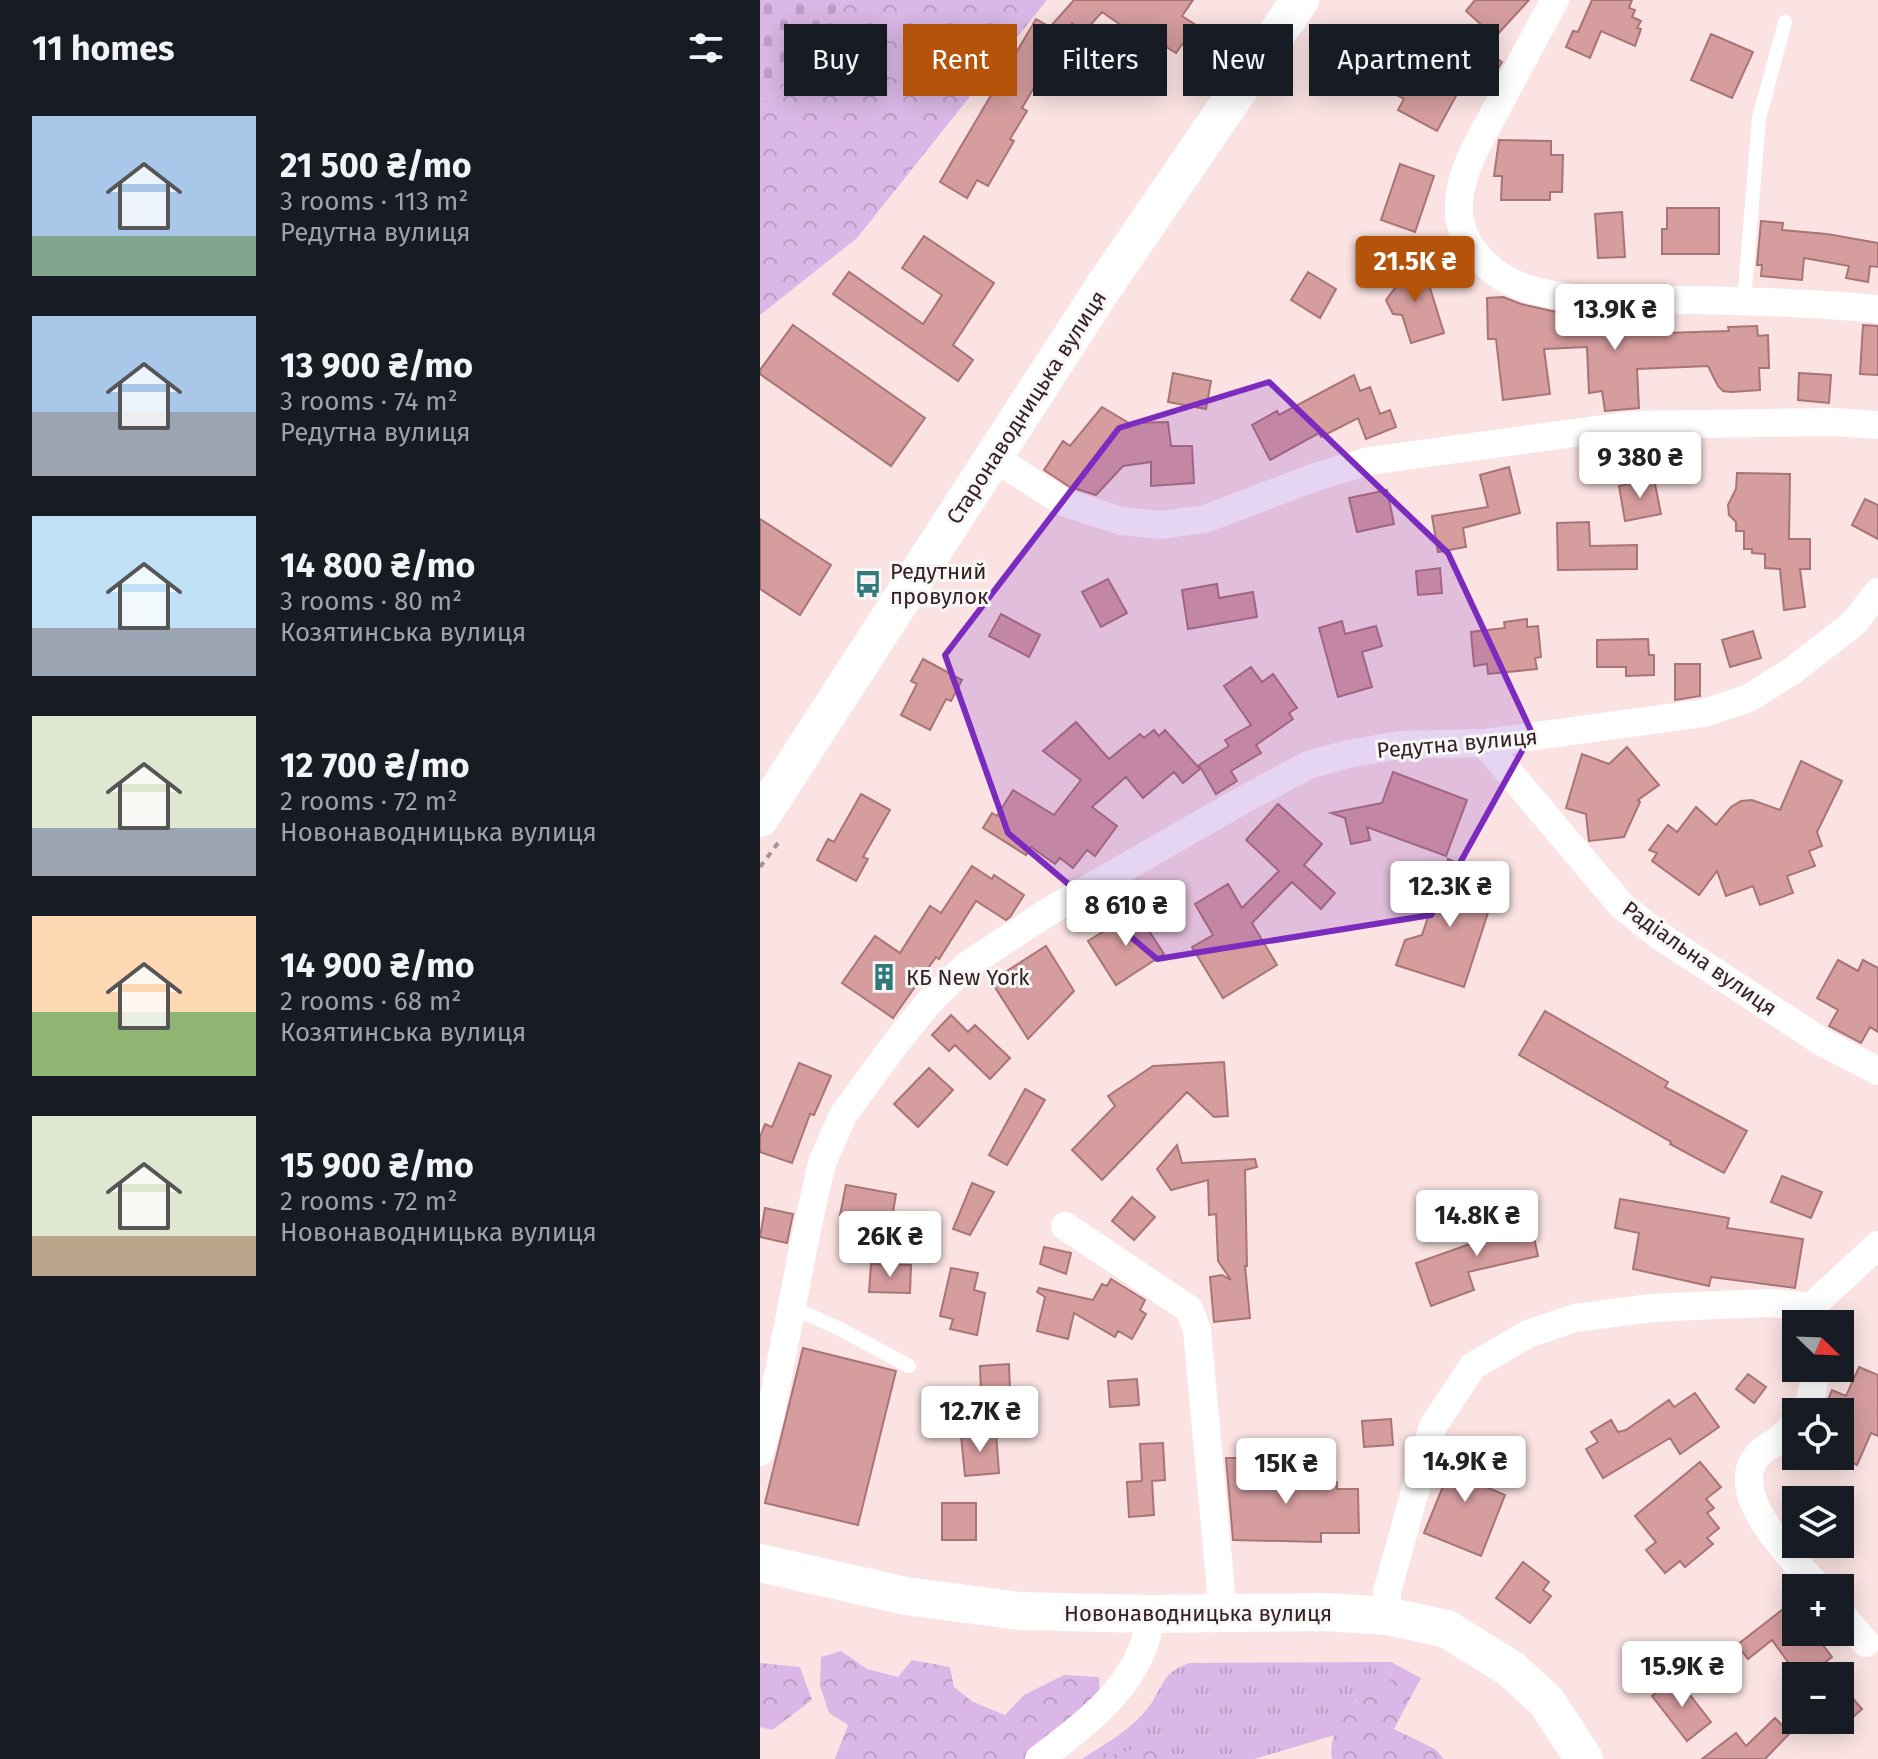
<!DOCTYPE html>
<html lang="en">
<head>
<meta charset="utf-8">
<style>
  body { margin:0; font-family:"Fira Sans",sans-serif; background:#20242c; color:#f1f3f6; height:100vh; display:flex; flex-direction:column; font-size:30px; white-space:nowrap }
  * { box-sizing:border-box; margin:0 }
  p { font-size:26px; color:#9ea1a6 }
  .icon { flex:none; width:44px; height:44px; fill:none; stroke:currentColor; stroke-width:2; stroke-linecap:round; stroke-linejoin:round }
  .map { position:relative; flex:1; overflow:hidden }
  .side { display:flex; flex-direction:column; background:#171b24; width:760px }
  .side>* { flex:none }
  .hud { position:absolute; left:24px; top:24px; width:760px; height:72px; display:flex; gap:16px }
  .needle { width:52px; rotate:113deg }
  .buttons { position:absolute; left:1022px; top:1310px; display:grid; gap:16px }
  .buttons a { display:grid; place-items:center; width:72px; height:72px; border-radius:0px; background:#171b24; box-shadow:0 4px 20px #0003; font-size:40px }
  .price { position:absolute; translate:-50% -68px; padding:0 18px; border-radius:8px; background:#fff; color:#222; font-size:26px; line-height:52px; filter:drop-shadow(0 2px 4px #0008) }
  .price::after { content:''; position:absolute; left:50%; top:48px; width:24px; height:18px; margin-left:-12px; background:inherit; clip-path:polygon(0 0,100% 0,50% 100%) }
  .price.current { background:#b45309; color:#fff }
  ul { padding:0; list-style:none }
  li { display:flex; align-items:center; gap:24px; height:200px; padding:0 32px }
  li span { display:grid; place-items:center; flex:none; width:224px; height:160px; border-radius:0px; color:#555 }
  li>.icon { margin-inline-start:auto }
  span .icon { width:96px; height:96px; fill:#fffc; stroke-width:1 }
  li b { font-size:34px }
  h2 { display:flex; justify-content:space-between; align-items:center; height:96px; padding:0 32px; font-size:34px }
  .pill { padding:0 28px; border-radius:0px; background:#171b24; box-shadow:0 4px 20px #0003; font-size:28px; line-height:72px }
  .pill.current { background:#b45309; color:#fff }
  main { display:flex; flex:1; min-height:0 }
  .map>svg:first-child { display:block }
</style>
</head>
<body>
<main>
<section class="side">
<h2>11 homes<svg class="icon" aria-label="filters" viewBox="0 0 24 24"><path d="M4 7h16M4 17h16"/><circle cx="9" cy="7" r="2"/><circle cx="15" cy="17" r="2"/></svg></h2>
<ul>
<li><span style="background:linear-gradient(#a9c7e8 75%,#7fa58c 0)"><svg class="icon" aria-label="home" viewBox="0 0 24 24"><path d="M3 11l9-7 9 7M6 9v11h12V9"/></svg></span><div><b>21 500 ₴/mo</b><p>3 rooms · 113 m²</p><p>Редутна вулиця</p></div></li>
<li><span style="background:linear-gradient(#a9c7e8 60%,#9aa5b1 0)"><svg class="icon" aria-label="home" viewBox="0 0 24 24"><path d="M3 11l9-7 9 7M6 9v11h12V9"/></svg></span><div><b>13 900 ₴/mo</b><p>3 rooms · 74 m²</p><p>Редутна вулиця</p></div></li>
<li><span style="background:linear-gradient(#bfe0f5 70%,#9aa5b1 0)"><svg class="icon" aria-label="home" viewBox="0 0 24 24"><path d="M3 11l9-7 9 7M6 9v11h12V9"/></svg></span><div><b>14 800 ₴/mo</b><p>3 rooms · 80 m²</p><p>Козятинська вулиця</p></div></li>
<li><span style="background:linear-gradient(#dfe7d0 70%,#9aa5b1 0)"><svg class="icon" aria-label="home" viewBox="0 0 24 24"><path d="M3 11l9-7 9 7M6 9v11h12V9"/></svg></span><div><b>12 700 ₴/mo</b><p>2 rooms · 72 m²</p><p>Новонаводницька вулиця</p></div></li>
<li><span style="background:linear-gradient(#ffd9b3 60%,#8fb573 0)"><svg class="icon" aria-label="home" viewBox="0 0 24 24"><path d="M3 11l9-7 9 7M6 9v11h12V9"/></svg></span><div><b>14 900 ₴/mo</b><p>2 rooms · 68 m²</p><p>Козятинська вулиця</p></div></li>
<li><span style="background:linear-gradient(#dfe7d0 75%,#b9a48a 0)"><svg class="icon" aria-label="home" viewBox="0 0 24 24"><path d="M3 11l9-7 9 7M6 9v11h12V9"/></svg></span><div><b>15 900 ₴/mo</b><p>2 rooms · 72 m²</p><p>Новонаводницька вулиця</p></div></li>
</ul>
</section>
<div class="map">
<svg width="1118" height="1759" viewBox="0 0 1118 1759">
  <defs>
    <pattern id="grass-tufts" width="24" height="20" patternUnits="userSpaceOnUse" patternTransform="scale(2)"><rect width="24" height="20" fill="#dab7e6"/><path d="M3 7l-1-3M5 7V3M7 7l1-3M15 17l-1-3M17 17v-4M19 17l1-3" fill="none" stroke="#bc9dc5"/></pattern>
    <pattern id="forest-crowns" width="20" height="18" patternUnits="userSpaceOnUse" patternTransform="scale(2)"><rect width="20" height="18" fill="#dab7e6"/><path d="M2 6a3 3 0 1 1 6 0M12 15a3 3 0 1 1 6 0" fill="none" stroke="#bc9dc5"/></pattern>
    <pattern id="cemetery-stones" width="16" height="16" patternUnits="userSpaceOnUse" patternTransform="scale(2)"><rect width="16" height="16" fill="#dab7e6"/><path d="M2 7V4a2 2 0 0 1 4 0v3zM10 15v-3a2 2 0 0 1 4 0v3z" fill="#bc9dc5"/></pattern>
  </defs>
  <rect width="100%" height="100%" fill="#fbe3e3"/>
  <path fill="url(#grass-tufts)" d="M631,1662L630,1685L595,1701L575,1735L494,1759H384L331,1753C352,1740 372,1728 387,1709C405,1687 399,1674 429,1663Z"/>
  <path fill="url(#forest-crowns)" d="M84,0H287L97,238L0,315V106L18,93Z
    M81,1651L107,1669L138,1677L152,1660L190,1667L194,1687L213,1702L245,1715L264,1695L304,1675L339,1677L340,1703L271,1759H75L88,1725L69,1713L60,1686L61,1657Z
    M631,1662L661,1678L634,1729L675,1749L684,1759H572C568,1741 581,1714 595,1702C603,1694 619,1690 630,1685Z
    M0,1663L40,1667L52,1700L12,1730L0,1727Z
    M400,1741L407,1759H322L331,1753L357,1754Z"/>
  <path fill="url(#cemetery-stones)" d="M0,0H84L18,93L0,106Z"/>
  <path fill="#d69d9f" stroke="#a97475" stroke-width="2" d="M314,0H433L422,16L436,25L416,53L403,45L399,51L342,12L323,33L312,23L262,108L267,111L250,139L254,141L228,186L217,180L207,198L180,182L276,19L290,27Z
    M715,0H769L735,37L706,11Z
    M832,0H872L869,8L875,10L872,17L881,21L877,28L881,29L875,46L841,31L830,58L806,47L813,31L818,32Z
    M951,34L993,52L972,98L931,80Z
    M723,49L742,62L727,87L707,73Z
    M655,62L701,87L677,131L638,110L644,99L637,95Z
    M739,140L791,141V155H803L802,192H790V200H741L742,176H734Z
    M640,164L674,176L655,232L621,220Z
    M907,208H959V254H902V229H907Z
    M862,212L865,257L838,258L835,214Z
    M1001,221L1023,223L1022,230L1067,234L1118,243V267L1110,266L1108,282L1086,278L1089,266L1044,258L1042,280L1001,276L1002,265H997Z
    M164,236L234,283L193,345L213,360L198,381L73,294L89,272L163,324L182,295L142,268Z
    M662,262L684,333L651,343L642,315L633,314L626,300L635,288L632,278L642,275L640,269Z
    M548,272L576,289L560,318L531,300Z
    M743,297L761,304L801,313L869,317L870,334L969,331L968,327L997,326L998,336L1008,335L1009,368H999L1000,390L971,392L963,391L958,386L948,366L877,369L879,408L845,411L842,391L829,393L827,347L784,349L790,394L743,400L736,339H728L727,298Z
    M33,325L165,418L131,466L0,374V370Z
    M1103,325L1118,326V375L1100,374Z
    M413,373L451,381L446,409L408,402Z
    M1039,373L1071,375L1069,403L1038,400Z
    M594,375L600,391L610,387L620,414L630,410L636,427L606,439L598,418L561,437L559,433L510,460L492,425L517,411L519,415Z
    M342,407L369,423L408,422L411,446H432L434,483L391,486V462L363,466L336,495L310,487L284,470L303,441L310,446Z
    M749,467L760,513L703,528L706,547L678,552L672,516L728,507L720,475Z
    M977,473L1030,474L1029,539H1050V569H1040L1045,607L1024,610L1020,569L1005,568V554L992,553V549H984V531H976V522L969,515L968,505L976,489Z
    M894,479L901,514L865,521L859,486Z
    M627,490L634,524L597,532L589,498Z
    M1105,499L1118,505V539L1092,525Z
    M0,519L71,565L40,615L0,589Z
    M829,522L830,546L877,545V569L798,570L797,523Z
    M680,568L682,593L658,595L656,571Z
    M348,579L367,613L341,627L322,592Z
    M457,584L459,598L493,592L497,617L428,629L422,590Z
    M241,614L280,635L269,657L229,636Z
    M767,619V627L778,626L781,657L775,658L777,669L728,674L727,664L714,666L711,632L745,628L744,622Z
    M582,621L585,634L616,626L622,646L602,652L612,687L578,697L559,628Z
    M993,631L1001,658L970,667L962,640Z
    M888,639L889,655H894V675L866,676V667H837V640Z
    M163,659L202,680L191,701L186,699L170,730L141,715L157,684L151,681Z
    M915,664H940V696L915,700Z
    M491,667L502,682L513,674L537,708L529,713L533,719L496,745L501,753L471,771L477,781L456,794L439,765L469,746L465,740L491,725L464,686Z
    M316,722L349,759L380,734L384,738L394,730L399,736L405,730L440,769L423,783L414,772L383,798L366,777L332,807L357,826L335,856L327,850L313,868L300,858L295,864L271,847L266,855L223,828L232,813L237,816L253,790L294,815L321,780L283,751Z
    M867,747L899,785L878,800L880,802L864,837L829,841L826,814L806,808L822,754L849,764Z
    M1041,761L1082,781L1057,832L1062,846L1049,851L1055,866L1027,876L1033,893L1000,905L993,886L966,896L957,871L939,895L892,861L897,853L889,850L908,825L917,832L936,807L956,825L971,807L981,801L992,800L1020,810Z
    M633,772L707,800L686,856L607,827L610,840L591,844L585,818L571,813L622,803Z
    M101,794L130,810L103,857L108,859L96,881L57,860L68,839L74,842Z
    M518,804L562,844L544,865L575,893L561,909L532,882L492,923L517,965L463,998L432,947L453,935L435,904L468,884L482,908L519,871L486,840Z
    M688,859L719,873L714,887L734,894L704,987L636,965L645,940L662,935L668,917L684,904L678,895Z
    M212,866L232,879L234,875L264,895L250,917L246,920L216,901L179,959L176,957L133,1018L82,983L115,936L140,953L170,906L181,913Z
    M376,911L404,954L356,985L328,941Z
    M286,946L314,991L268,1039L231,981Z
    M1078,960L1098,971L1103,960L1118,968V1032L1110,1027L1101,1043L1069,1026L1078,1010L1057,998Z
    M785,1011L908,1082L905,1087L987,1131L964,1173L910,1144L911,1142L759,1055Z
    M191,1015L208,1032L215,1025L250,1058L230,1079L195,1045L189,1051L172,1035Z
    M464,1062L468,1116L454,1117L427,1092L342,1180L312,1150L355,1106L348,1096L393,1066Z
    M39,1063L71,1076L54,1115L50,1114L32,1163L0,1152V1137L5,1124L12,1127Z
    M169,1068L193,1090L158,1127L134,1104Z
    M265,1089L285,1100L247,1165L229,1155Z
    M417,1145L422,1163L495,1159L497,1167L485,1170L487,1266H485L490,1318L454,1322L450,1277L462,1275L471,1280L458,1261L456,1214L449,1215L448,1180L411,1190L397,1169Z
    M1022,1176L1062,1192L1051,1218L1011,1202Z
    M212,1183L234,1192L210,1235L193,1229Z
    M86,1185L136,1194L131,1224L80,1215Z
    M372,1197L395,1217L374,1240L352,1221Z
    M860,1199L969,1218L967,1228L1043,1239L1035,1288L951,1277L949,1286L873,1269L879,1233L855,1228Z
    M5,1208L33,1214L27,1243L0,1237Z
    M760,1216V1220L770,1219L778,1256L708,1272L714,1290L671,1306L656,1263L724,1239L721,1225Z
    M284,1247L311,1253L306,1274L280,1264Z
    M111,1264L151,1265L150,1293L109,1292Z
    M191,1268L218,1273L214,1290L225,1293L217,1335L190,1329L193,1319L180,1316Z
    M351,1279L385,1300L380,1310L386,1314L372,1339L358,1331L355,1337L314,1313L308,1339L277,1331L285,1297L277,1292L279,1288L333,1300L342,1284L347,1286Z
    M43,1348L136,1371L98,1525L5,1503Z
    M249,1364L250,1390L221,1392L220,1366Z
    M1099,1367L1118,1375V1436L1111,1433L1097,1465L1080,1457V1412H1063L1072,1390L1086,1396Z
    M988,1374L1006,1387L994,1403L976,1389Z
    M377,1379L379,1405L350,1407L348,1381Z
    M935,1393L959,1427L920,1454L910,1438L843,1478L826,1449L838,1442L831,1432L851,1420L858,1432L866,1430L909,1400L914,1407Z
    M631,1419L633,1445L604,1447L602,1421Z
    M236,1433L239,1473L205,1476L201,1436Z
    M703,1437L726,1446L712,1481L745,1495L721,1556L664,1533Z
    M403,1443L405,1480L392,1481L394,1515L369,1517L367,1482L382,1481L380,1444Z
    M466,1458H506V1483L577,1482V1489H598L599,1533H561V1542L473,1540Z
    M940,1462L961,1487L946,1499L954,1508L947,1513L959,1528L947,1538L953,1544L925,1567L920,1561L905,1573L886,1550L896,1542L875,1516Z
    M182,1503H216V1540H182Z
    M763,1562L789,1582L783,1590L791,1596L770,1623L736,1598Z
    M1036,1599V1632H1053L1072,1657L1047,1676H1038L1012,1640L988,1659L977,1645Z
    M916,1677L951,1722L927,1741L892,1696Z
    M1080,1684L1102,1709L1080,1729Z
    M1015,1718L1030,1733L1005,1759H942L976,1733L986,1746Z"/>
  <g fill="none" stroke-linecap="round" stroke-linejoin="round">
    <path stroke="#a79090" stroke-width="4" stroke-dasharray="6 6" stroke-linecap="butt" d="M0,867L18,843"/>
    <path stroke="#fff" stroke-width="14" d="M984,301L999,118L1025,22
      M32,1307L80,1329L149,1366"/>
    <path stroke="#fff" stroke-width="28" d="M795,0C775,36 756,72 737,108C721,138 701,168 699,203C696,243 730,276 765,288C814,304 878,300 929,300C992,301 1055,303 1118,309
      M233,457L303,502L361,521L401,525L445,519L555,477L609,461L872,425L1073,422L1118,425
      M724,743L862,906L900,936L1062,1042L1118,1071
      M305,1226L429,1309L437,1330L463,1613
      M1043,1412L1050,1400L1057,1368
      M1036,1422C1032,1427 1028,1433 1023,1436C1014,1445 1001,1448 994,1460C970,1500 1035,1561 1059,1588
      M0,1452L10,1417L47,1229L62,1163L83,1115L133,1047L170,1001L206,966L288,912L472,806L548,765L588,754L639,745L724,743L944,713L989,698L1032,671L1094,623L1118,592
      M1080,1613L1106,1643
      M627,1616V1592L673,1426L713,1366L768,1334L815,1318L891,1308L958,1305L1008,1303L1051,1307L1118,1245
      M279,1759C327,1723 387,1679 390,1614"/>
    <path stroke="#fff" stroke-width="38" d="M0,818L343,288L540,0
      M0,1563L146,1596L259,1611L390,1614L566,1612L627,1616L687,1629L751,1669L786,1701L824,1759"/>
  </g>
  <path fill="#7b2cbf" fill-opacity="0.2" stroke="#7b2cbf" stroke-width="6" stroke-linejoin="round" d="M509,382L688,553L772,733L671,915L397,959L248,833L185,655L359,428Z"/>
  <defs>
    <g id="bus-bare" transform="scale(2.16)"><path d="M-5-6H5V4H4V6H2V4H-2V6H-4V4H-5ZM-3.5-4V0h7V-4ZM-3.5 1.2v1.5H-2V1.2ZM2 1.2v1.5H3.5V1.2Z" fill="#317a7b" stroke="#f7f7f7" stroke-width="2.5" paint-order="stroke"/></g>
    <g id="building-bare" transform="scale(2.16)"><path d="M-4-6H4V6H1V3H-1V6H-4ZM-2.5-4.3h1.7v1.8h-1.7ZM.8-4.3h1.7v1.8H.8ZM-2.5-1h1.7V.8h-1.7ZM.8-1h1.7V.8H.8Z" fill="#317a7b" stroke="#f7f7f7" stroke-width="2.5" paint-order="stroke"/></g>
  </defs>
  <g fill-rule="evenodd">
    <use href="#bus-bare" x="108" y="584"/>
    <use href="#building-bare" x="124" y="977"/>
  </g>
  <g text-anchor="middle" stroke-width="6" stroke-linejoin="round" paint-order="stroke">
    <g font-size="22" fill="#372122" stroke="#f7f7f7">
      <text transform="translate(266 407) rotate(-57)" y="8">Старонаводницька вулиця</text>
      <text transform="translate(697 743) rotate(-5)" y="8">Редутна вулиця</text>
      <text transform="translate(940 958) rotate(35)" y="8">Радіальна вулиця</text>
      <text x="438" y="1621">Новонаводницька вулиця</text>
    </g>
    <g font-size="22" fill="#372122" stroke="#f7f7f7" text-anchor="start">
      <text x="130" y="579">Редутний<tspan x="130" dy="25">провулок</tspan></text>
      <text x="146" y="985">КБ New York</text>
    </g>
  </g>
</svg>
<div class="buttons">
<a><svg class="needle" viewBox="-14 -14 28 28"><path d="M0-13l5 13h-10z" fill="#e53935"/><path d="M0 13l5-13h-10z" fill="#9ea1a6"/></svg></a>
<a><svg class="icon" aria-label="locate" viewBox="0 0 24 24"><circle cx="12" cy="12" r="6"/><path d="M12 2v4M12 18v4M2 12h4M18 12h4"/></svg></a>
<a><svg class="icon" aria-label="layers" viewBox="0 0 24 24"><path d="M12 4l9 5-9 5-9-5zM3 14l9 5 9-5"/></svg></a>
<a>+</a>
<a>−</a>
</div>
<b class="price current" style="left:655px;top:304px">21.5K ₴</b>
<b class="price" style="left:855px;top:352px">13.9K ₴</b>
<b class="price" style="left:880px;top:500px">9 380 ₴</b>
<b class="price" style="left:690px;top:929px">12.3K ₴</b>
<b class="price" style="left:366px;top:948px">8 610 ₴</b>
<b class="price" style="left:717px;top:1258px">14.8K ₴</b>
<b class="price" style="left:130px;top:1279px">26K ₴</b>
<b class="price" style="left:220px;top:1454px">12.7K ₴</b>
<b class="price" style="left:705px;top:1504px">14.9K ₴</b>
<b class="price" style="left:526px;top:1506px">15K ₴</b>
<b class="price" style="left:922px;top:1709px">15.9K ₴</b>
<div class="hud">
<a class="pill">Buy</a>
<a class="pill current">Rent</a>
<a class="pill">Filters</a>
<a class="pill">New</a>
<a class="pill">Apartment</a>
</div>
</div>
</main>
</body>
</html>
